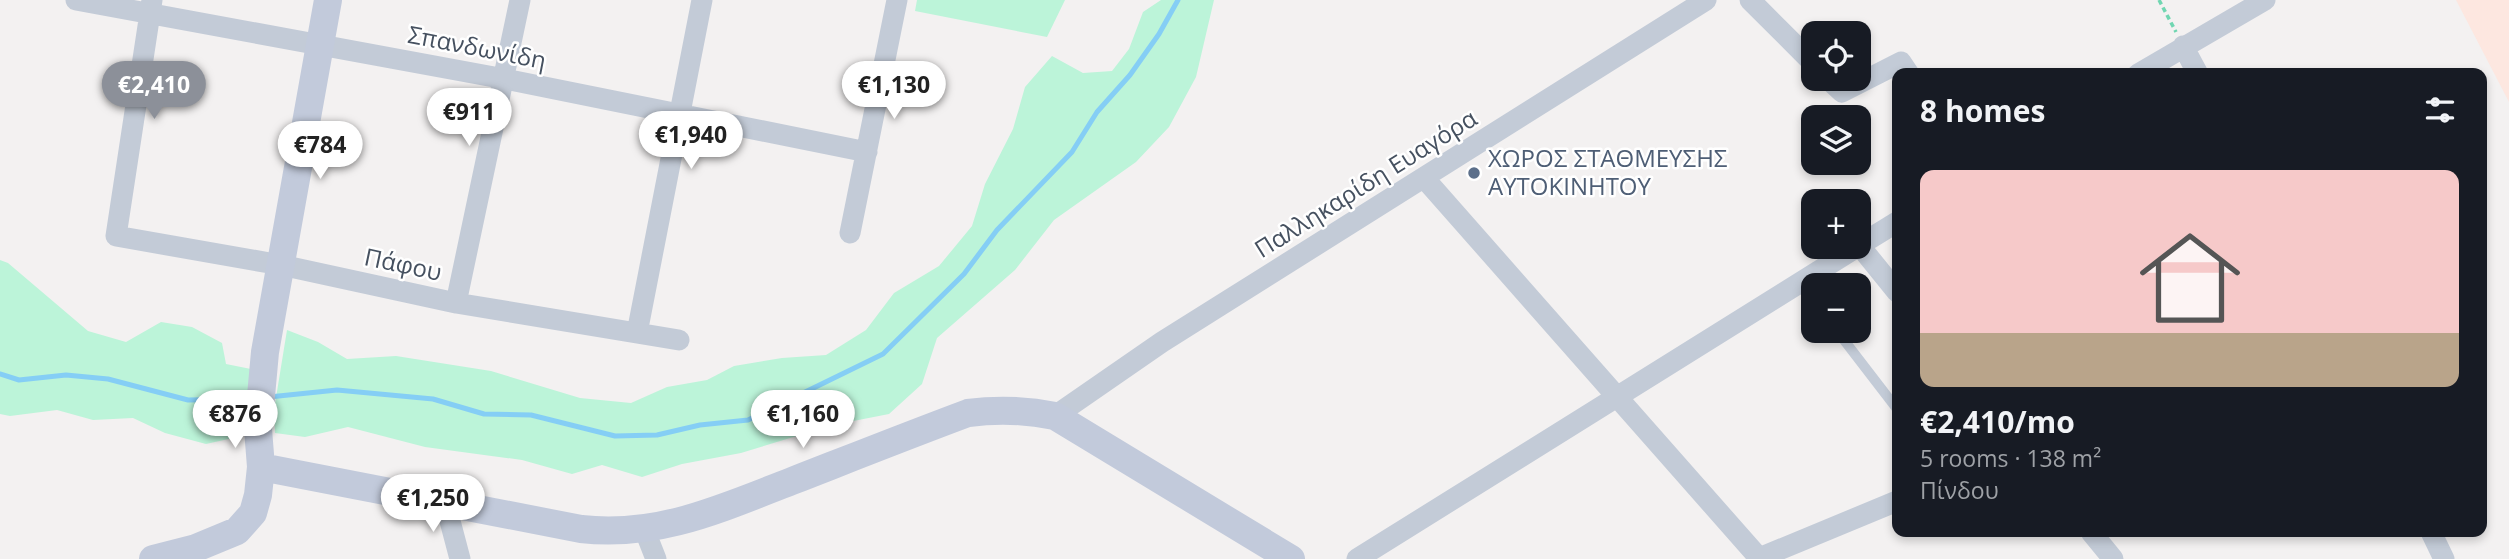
<!DOCTYPE html>
<html lang="en">
<head>
<meta charset="utf-8">
<style>
  body { margin:0; font-family:"Open Sans",sans-serif; background:#242831; color:#f1f3f6; height:100vh; display:flex; flex-direction:column; font-size:26px; white-space:nowrap }
  * { box-sizing:border-box; margin:0 }
  p { font-size:23px; color:#9ea1a6 }
  .icon { flex:none; width:38px; height:38px; fill:none; stroke:currentColor; stroke-width:2; stroke-linecap:round; stroke-linejoin:round }
  .map { position:relative; flex:1; overflow:hidden }
  .drawer { position:absolute; left:1892px; top:68px; width:595px; height:469px; display:flex; flex-direction:column; background:#171b24; border-radius:14px; box-shadow:0 4px 10px #0003 }
  .drawer>* { flex:none }
  .buttons { position:absolute; left:1801px; top:21px; display:grid; gap:14px }
  .buttons a { display:grid; place-items:center; width:70px; height:70px; border-radius:14px; background:#171b24; box-shadow:0 4px 10px #0003; font-size:35px }
  .price { position:absolute; translate:-50% -60px; padding:0 16px; border-radius:24px; background:#fff; color:#222; font-size:23px; line-height:46px; filter:drop-shadow(0 2px 4px #0008) }
  .price::after { content:''; position:absolute; left:50%; top:42px; width:21px; height:16px; margin-left:-10px; background:inherit; clip-path:polygon(0 0,100% 0,50% 100%) }
  .price.active { background:#8c9099; color:#fff }
  ul { padding:0; list-style:none }
  li { display:grid; align-content:center; gap:14px; height:371px; padding:0 28px }
  li+li { border-top:2px solid #363941 }
  li span { display:grid; place-items:center; height:217px; border-radius:14px; color:#555 }
  li>.icon { margin-inline-start:auto }
  span .icon { width:126px; height:126px; fill:#fffc; stroke-width:1 }
  li b { font-size:30px }
  h2 { display:flex; justify-content:space-between; align-items:center; height:84px; padding:0 28px; font-size:30px }
  .map>svg:first-child { display:block }
</style>
</head>
<body>
<div class="map">
<svg width="2509" height="559" viewBox="0 0 2509 559">
  <rect width="100%" height="100%" fill="#f3f1f1"/>
  <path fill="#fde7e0" d="M2456,0H2509V102Z"/>
  <path fill="#bcf4d9" d="M917,0H1065L1047,37L915,11Z
    M1161,0H1214L1196,77L1169,127L1136,162L1054,220L1015,270L937,338L922,384L889,414L833,425L741,453L682,464L642,477L602,465L572,474L522,460L425,447L348,427L305,437L275,433L274,410L287,330L318,342L347,359L396,356L491,371L580,398L631,403L667,387L707,380L734,366L782,358L826,355L866,330L894,293L939,266L972,226L985,184L1013,129L1025,87L1052,56L1083,73L1112,71L1129,49L1143,12Z
    M0,260L8,263L88,331L126,342L161,322L192,327L222,343L226,364L251,369L242,436L206,444L165,433L133,418L93,420L57,410L10,416L0,414Z"/>
  <g fill="none" stroke-linecap="round" stroke-linejoin="round">
    <path stroke="#85cef5" stroke-width="5" d="M0,374L19,380L66,375L108,379L188,400L252,399
      M269,397L337,390L433,399L484,414L531,415L615,436L657,435L700,425L748,420L883,354L964,274L997,230L1072,152L1097,112L1130,75L1159,34L1178,0"/>
    <path stroke="#70d6b1" stroke-width="3.5" stroke-dasharray="5 3.5" stroke-linecap="butt" d="M2159,0L2176,32"/>
    <path stroke="#c3cbd7" stroke-width="10" d="M1800,282L1813,299
      M1837,331L1897,409"/>
    <path stroke="#c3cbd7" stroke-width="21" d="M76,0L505,79L867,152
      M152,0L116,236L281,265L456,303L679,340
      M1750,0L1813,63
      M2183,46L2198,74
      M2138,74L2265,0
      M1828,79L1842,92L1901,62L1909,74
      M1425,179L1760,559
      M850,233L897,0
      M1859,245L1897,292
      M1858,246L1897,222
      M456,303L520,0
      M637,333L702,0
      M1055,416L1162,342L1706,0
      M445,502L460,559
      M645,531L656,559
      M2091,532L2113,559
      M2431,532L2444,559
      M1357,559L1857,247
      M1757,559L1897,501"/>
    <path stroke="#c2cadb" stroke-width="28" d="M261,467L581,529C658,538 722,508 792,481C851,458 909,435 968,413C998,409 1026,410 1055,416L1291,559
      M153,559L196,548L237,531L253,513L258,495L261,467L258,429L265,352L328,0"/>
  </g>
  <circle fill="#5c6f8a" stroke="#fff" stroke-width="2.5" cx="1474" cy="173" r="7"/>
  <g text-anchor="middle" stroke-width="5" stroke-linejoin="round" paint-order="stroke">
    <g font-size="24" fill="#465160" stroke="#fff">
      <text transform="translate(477 48) rotate(11)" y="8">Σπανδωνίδη</text>
      <text transform="translate(1366 184) rotate(-32)" y="8">Παλληκαρίδη Ευαγόρα</text>
      <text transform="translate(403 265) rotate(12)" y="8">Πάφου</text>
    </g>
    <g font-size="24" fill="#4e5e75" stroke="#fff" text-anchor="start">
      <text x="1488" y="167">ΧΩΡΟΣ ΣΤΑΘΜΕΥΣΗΣ<tspan x="1488" dy="28">ΑΥΤΟΚΙΝΗΤΟΥ</tspan></text>
    </g>
  </g>
</svg>
<div class="buttons">
<a><svg class="icon" aria-label="locate" viewBox="0 0 24 24"><circle cx="12" cy="12" r="6"/><path d="M12 2v4M12 18v4M2 12h4M18 12h4"/></svg></a>
<a><svg class="icon" aria-label="layers" viewBox="0 0 24 24"><path d="M12 4l9 5-9 5-9-5zM3 14l9 5 9-5"/></svg></a>
<a>+</a>
<a>−</a>
</div>
<b class="price active" style="left:154px;top:121px">€2,410</b>
<b class="price" style="left:894px;top:121px">€1,130</b>
<b class="price" style="left:469px;top:148px">€911</b>
<b class="price" style="left:691px;top:171px">€1,940</b>
<b class="price" style="left:320px;top:181px">€784</b>
<b class="price" style="left:235px;top:450px">€876</b>
<b class="price" style="left:803px;top:450px">€1,160</b>
<b class="price" style="left:433px;top:534px">€1,250</b>
<section class="drawer">
<h2>8 homes<svg class="icon" aria-label="filters" viewBox="0 0 24 24"><path d="M4 7h16M4 17h16"/><circle cx="9" cy="7" r="2"/><circle cx="15" cy="17" r="2"/></svg></h2>
<ul>
<li><span style="background:linear-gradient(#f6c9c9 75%,#b9a48a 0)"><svg class="icon" aria-label="home" viewBox="0 0 24 24"><path d="M3 11l9-7 9 7M6 9v11h12V9"/></svg></span><div><b>€2,410/mo</b><p>5 rooms · 138 m²</p><p>Πίνδου</p></div></li>
</ul>
</section>
</div>
</body>
</html>
